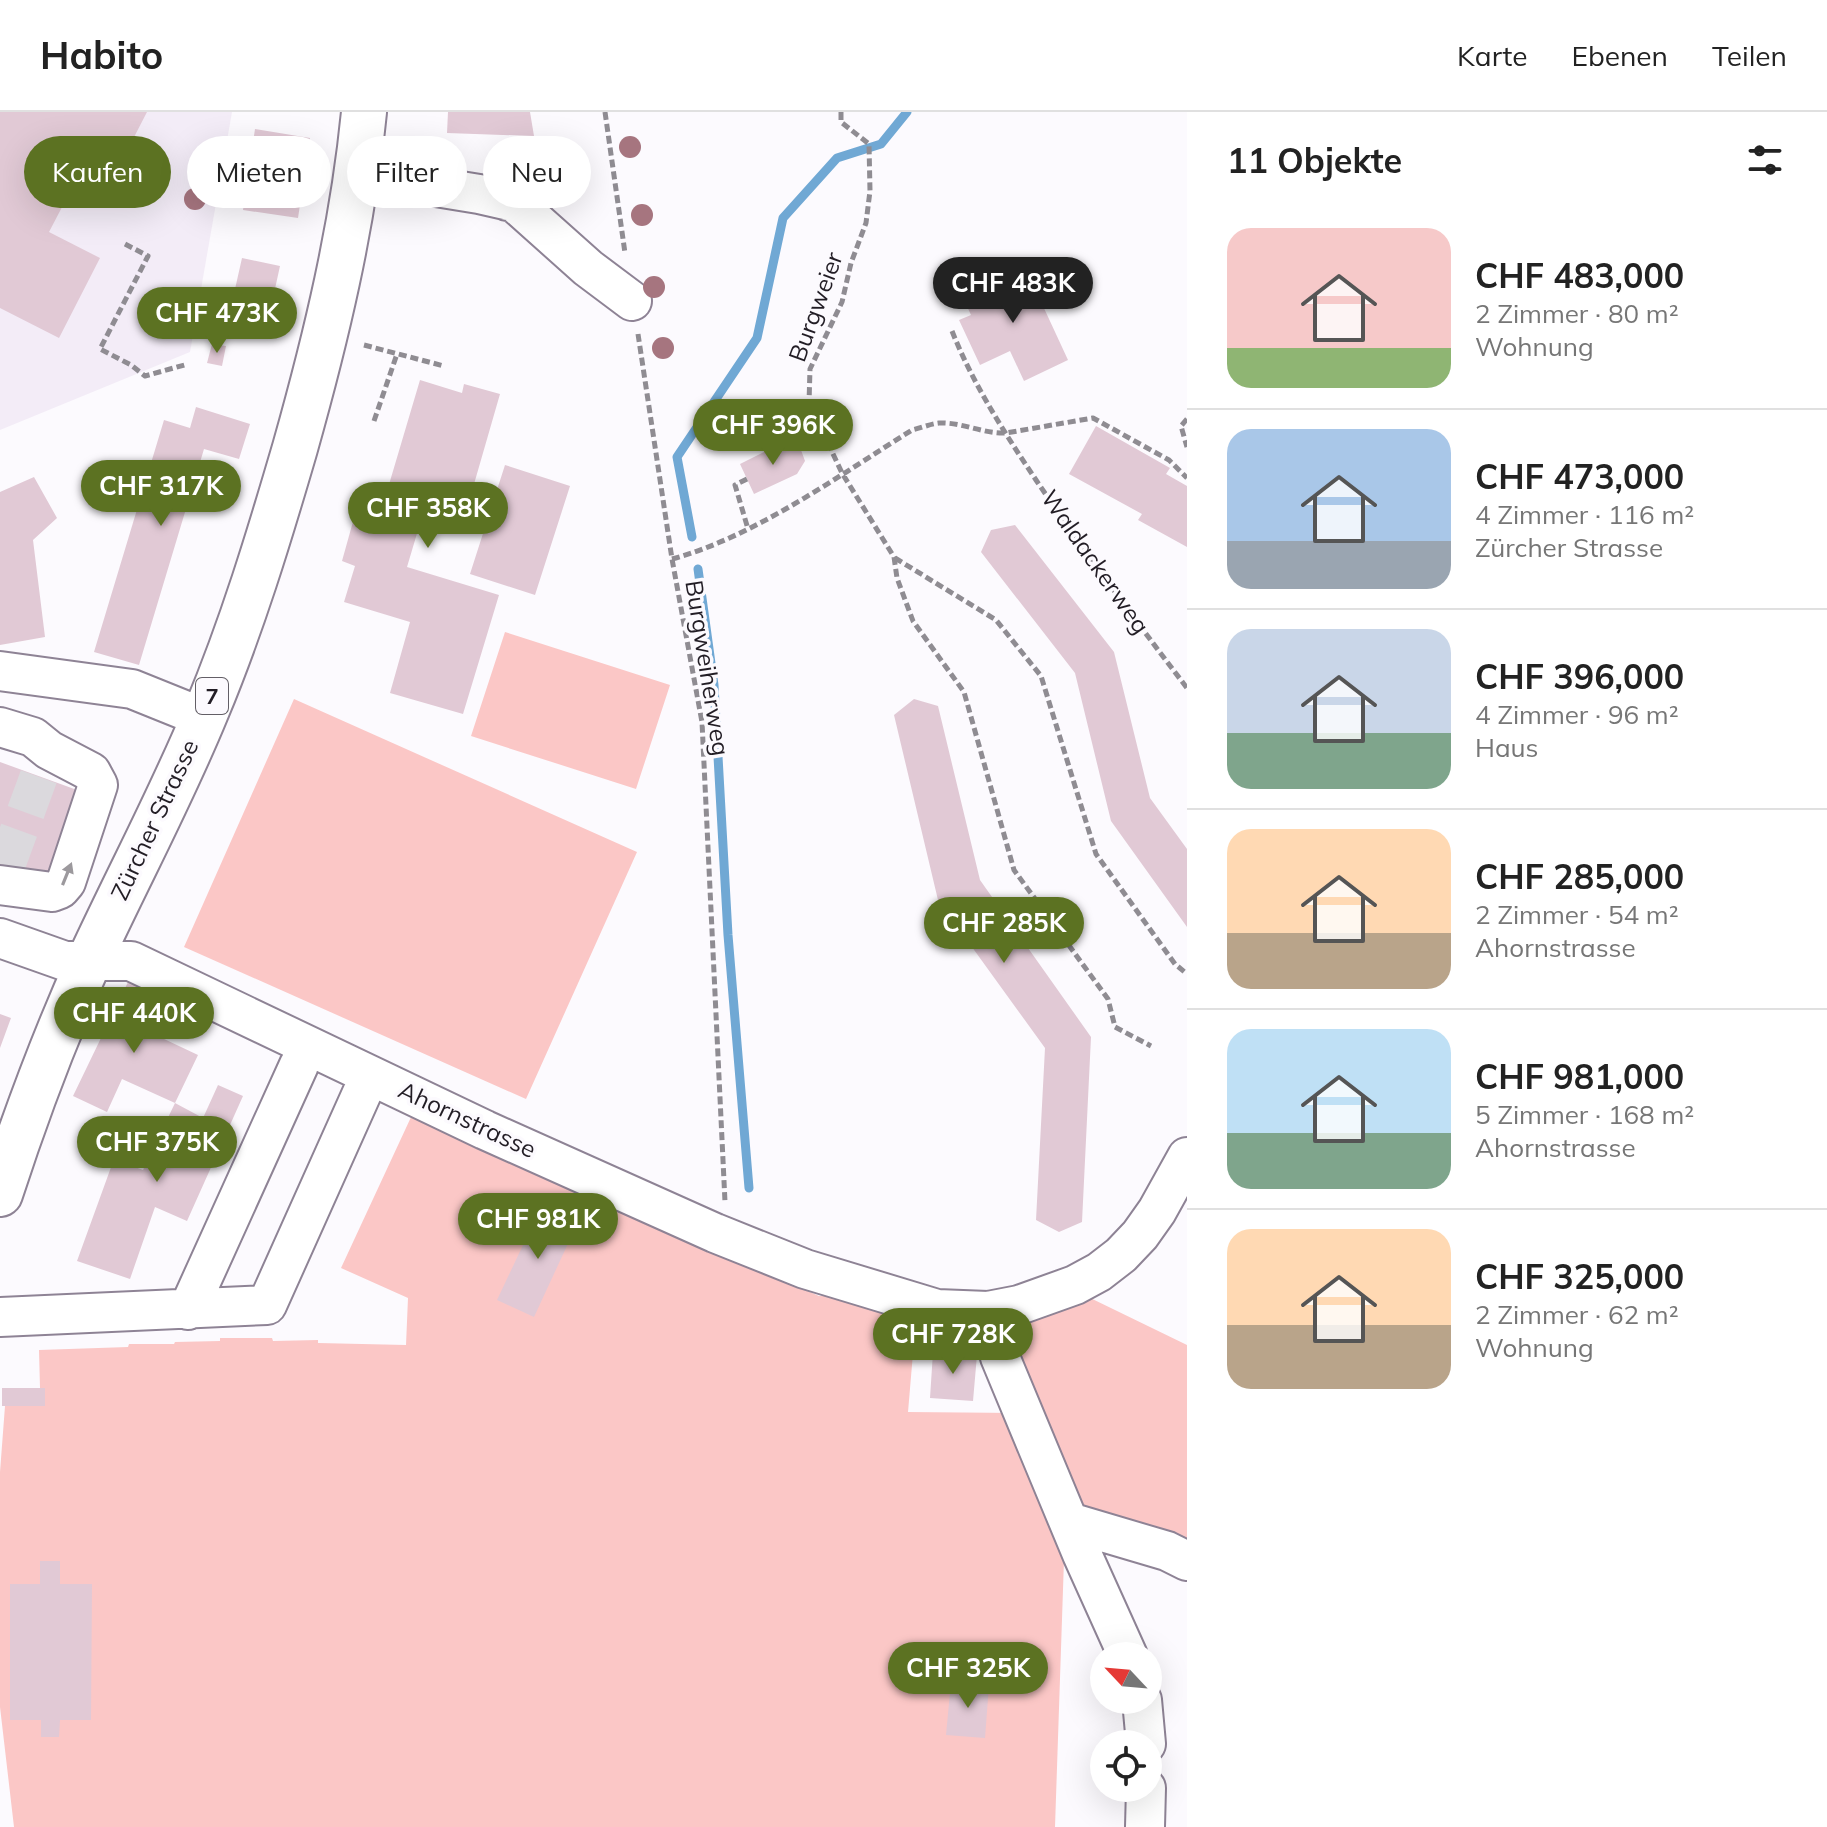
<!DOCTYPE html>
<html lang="de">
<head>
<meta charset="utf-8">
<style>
  body { margin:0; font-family:Mulish,sans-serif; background:#f2f2f2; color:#222; height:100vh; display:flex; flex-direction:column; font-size:30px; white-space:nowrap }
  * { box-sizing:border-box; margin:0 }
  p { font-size:26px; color:#767676 }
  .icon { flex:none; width:44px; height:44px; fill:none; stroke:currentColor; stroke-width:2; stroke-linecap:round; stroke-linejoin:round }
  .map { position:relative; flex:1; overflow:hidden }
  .panel { display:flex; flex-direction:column; background:#fff; width:640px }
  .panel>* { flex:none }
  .top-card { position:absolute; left:24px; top:24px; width:760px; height:72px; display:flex; gap:16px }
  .needle { width:52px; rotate:296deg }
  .controls { position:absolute; left:1090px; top:1530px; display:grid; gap:16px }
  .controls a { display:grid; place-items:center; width:72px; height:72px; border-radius:50%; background:#fff; box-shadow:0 8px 32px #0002; font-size:40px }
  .price { position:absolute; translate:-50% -68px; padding:0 18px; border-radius:28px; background:#5c7222; color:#fff; font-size:26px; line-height:52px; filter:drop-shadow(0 2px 4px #0008) }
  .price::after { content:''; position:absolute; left:50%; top:48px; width:24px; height:18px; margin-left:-12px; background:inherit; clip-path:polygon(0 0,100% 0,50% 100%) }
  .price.current { background:#222; color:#fff }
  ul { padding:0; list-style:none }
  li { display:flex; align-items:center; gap:24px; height:200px; padding:0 40px }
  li+li { border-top:2px solid #e0e0e0 }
  li span { display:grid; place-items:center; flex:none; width:224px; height:160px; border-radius:24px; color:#555 }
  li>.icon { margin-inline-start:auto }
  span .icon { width:96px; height:96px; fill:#fffc; stroke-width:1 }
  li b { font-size:34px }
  h2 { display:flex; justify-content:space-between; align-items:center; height:96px; padding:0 40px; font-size:34px }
  .pill { padding:0 28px; border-radius:36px; background:#fff; box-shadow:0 8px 32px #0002; font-size:28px; line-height:72px }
  .pill.current { background:#5c7222; color:#fff }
  header { display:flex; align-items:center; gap:48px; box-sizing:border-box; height:112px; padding:0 40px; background:#fff; border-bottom:2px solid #e0e0e0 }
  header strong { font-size:38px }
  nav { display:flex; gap:44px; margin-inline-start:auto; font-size:28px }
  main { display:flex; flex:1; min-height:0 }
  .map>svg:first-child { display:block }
</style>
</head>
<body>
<header>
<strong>Habito</strong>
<nav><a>Karte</a><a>Ebenen</a><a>Teilen</a></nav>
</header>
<main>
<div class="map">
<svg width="1187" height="1715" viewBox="0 0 1187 1715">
  <rect width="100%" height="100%" fill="#fcfafe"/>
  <path fill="#f3ecf7" d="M0,0H232L190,240L0,318Z"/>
  <path fill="#fbc7c6" d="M505,520L670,573L636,677L471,624Z
    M294,587L637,740L526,987L184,835Z
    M412,1003L819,1184L833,1183L916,1206L908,1300L1017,1301L1065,1418L1055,1715H14L0,1595V1360L5,1294H45V1277L40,1276L39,1238L128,1235L129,1232H174L175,1230L220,1229V1226H272L273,1229L318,1228V1231L406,1233L408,1186L341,1156Z
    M1080,1181L1187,1233V1441L1069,1396L1011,1244L1016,1216L1029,1198Z"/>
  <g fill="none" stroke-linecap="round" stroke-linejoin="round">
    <path stroke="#70a8d4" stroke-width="9" d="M692,425L677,345L757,226L783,106L837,46L881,32L907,0
      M698,457L714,573L728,823L749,1076"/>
  </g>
  <path fill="#e1c9d5" d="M0,0H147L100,91L72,76L49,120L100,146L59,226L0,196Z
    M448,0H530L534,24L447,21Z
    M255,17L310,26L298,106L243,98Z
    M242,146L280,154L271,195L233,186Z
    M1024,153L1068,248L1024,269L1010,239L980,253L959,208L971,203L965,190L982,182V173Z
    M212,232L226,234L222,254L207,251Z
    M420,268L462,281L464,272L500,282L470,386L424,372L417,396L424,398L407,455L499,483L463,602L390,581L410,510L344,490L355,454L342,449L354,406L377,413Z
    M196,295L250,312L239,347L204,337L139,553L94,540L164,308L190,316Z
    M1096,314L1170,356L1166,362L1187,374V435L1138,408L1142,402L1069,362Z
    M790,332L801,338L805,349L797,362L754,382L740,352L778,333Z
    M505,353L570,374L535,483L470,462Z
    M34,365L57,406L33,428L45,525L0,533V380Z
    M1015,413L1114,540L1150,686L1187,737V815L1111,709L1075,561L981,440L991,418Z
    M914,587L938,594L980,768L1091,925L1082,1110L1059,1120L1036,1108L1045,936L938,788L894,603Z
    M0,650L88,682L55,772L0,752Z
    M128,870L161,886L145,918L198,943L175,991L122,967L107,1000L73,984Z
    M0,902L11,906L0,936Z
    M218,973L243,984L187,1109L155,1095L130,1167L77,1149L114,1047L143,1058L175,991L203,1006Z
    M542,1093L578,1110L534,1205L497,1188Z
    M933,1240L977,1243L973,1289L930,1286Z
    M2,1276H45V1294H2Z
    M40,1449H60V1472H92L91,1608H60L59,1625H41V1608H10V1472H40Z
    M951,1570L989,1573L985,1626L946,1623Z"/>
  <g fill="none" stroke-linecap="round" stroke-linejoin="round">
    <path stroke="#dbd9dd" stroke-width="38" stroke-dasharray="38 19" stroke-linecap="butt" d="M6,754L39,664"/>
    <g stroke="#8e8395" stroke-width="42">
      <path id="minor" d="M356,62L479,82L514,90L588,156L632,189
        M507,89L511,55
        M0,559L132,577L204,606
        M0,615L33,625L49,638L91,660L98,673L66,770L60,777L52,780L0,773
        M0,826L65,849H131L485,1018L715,1121L805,1157L937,1197L988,1199L1019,1193L1075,1173L1099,1160L1121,1143L1140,1123L1157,1099L1187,1045
        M188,1198L299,953
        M988,1199L1000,1245L1082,1442L1128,1544
        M0,1205L267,1193L362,981
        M1069,1410L1167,1439L1187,1449
        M1142,1588L1146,1632
        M1145,1715L1146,1676"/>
    </g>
    <g stroke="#8e8395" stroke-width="48">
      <path id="major" d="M0,1082C26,1002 56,922 91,845C129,763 172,683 206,600C242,514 269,425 295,336C326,226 353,114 364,0"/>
    </g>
    <path stroke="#8f8c92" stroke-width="5" stroke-dasharray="8 4" stroke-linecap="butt" d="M605,0L625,141
      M841,0V10L869,32L870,79L866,111L851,151L842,190L810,257L809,291L842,361L894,445L897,466L913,509L964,580L1014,758L1108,887L1115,915L1151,934
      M125,132L148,144L100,237L131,253L145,264L188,252
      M952,219C973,272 1004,320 1036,368C1084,439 1135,508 1187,576
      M638,222L672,447L702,610L725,1090
      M364,233L444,254
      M1187,307L1181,314L1187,335
      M374,309L397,242
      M747,367L735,373L748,417
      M895,446L996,508L1041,564L1096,742L1175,852L1187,862
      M672,447C754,425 840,363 912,318C921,316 930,312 939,311C962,310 983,322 1006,321L1093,306L1169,348L1187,366"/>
    <use href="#minor" stroke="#fff" stroke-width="38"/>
    <use href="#major" stroke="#fff" stroke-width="44"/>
  </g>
  <g fill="#a6757f">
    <circle cx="630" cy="35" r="11"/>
    <circle cx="195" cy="87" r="11"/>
    <circle cx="642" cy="103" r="11"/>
    <circle cx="654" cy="175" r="11"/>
    <circle cx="163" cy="214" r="11"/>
    <circle cx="663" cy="236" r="11"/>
  </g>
  <defs><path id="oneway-solid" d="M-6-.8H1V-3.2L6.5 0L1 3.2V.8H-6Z" transform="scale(2)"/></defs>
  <use fill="#9c999d" href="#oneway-solid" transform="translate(67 762) rotate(-68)"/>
  <g text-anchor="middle" stroke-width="7" stroke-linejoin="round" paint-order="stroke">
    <rect fill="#fcfafe" stroke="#635f66" stroke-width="2" x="196" y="566" width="32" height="36" rx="6"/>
    <g font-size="22" font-weight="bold" fill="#221d25">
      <text x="212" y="592">7</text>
    </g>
    <g font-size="24" fill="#221d25" stroke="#fcfafe">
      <text transform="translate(816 195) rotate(-70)" y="8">Burgweier</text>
      <text transform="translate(1095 450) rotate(55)" y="8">Waldackerweg</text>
      <text transform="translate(707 556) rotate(81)" y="8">Burgweiherweg</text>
      <text transform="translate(155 708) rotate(-65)" y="8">Zürcher Strasse</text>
      <text transform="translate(467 1008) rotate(25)" y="8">Ahornstrasse</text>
    </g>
  </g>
</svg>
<div class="controls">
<a><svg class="needle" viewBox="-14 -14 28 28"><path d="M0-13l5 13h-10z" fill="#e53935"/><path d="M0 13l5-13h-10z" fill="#767676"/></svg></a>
<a><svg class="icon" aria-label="locate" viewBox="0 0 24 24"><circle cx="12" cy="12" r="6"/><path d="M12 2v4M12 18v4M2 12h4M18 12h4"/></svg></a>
</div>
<b class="price current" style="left:1013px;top:213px">CHF 483K</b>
<b class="price" style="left:217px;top:243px">CHF 473K</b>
<b class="price" style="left:773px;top:355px">CHF 396K</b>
<b class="price" style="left:161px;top:416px">CHF 317K</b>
<b class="price" style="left:428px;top:438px">CHF 358K</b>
<b class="price" style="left:1004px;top:853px">CHF 285K</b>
<b class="price" style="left:134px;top:943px">CHF 440K</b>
<b class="price" style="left:157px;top:1072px">CHF 375K</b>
<b class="price" style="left:538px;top:1149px">CHF 981K</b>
<b class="price" style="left:953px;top:1264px">CHF 728K</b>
<b class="price" style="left:968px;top:1598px">CHF 325K</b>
<div class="top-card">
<a class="pill current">Kaufen</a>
<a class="pill">Mieten</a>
<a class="pill">Filter</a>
<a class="pill">Neu</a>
</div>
</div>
<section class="panel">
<h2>11 Objekte<svg class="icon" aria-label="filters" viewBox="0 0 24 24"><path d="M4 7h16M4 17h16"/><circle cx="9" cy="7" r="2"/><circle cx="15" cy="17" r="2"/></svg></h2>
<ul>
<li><span style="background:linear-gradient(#f6c9c9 75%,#8fb573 0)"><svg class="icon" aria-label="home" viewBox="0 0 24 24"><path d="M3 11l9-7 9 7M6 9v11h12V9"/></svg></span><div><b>CHF 483,000</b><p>2 Zimmer · 80 m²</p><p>Wohnung</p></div></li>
<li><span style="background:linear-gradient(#a9c7e8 70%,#9aa5b1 0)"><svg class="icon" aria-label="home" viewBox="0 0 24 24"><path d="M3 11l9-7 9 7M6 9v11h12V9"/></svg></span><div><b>CHF 473,000</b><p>4 Zimmer · 116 m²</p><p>Zürcher Strasse</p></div></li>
<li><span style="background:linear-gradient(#c9d6e8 65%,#7fa58c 0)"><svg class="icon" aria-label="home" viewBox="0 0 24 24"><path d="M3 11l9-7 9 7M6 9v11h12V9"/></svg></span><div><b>CHF 396,000</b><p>4 Zimmer · 96 m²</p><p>Haus</p></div></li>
<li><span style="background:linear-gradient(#ffd9b3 65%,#b9a48a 0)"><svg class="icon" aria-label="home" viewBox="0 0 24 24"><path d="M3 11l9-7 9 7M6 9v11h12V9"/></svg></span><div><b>CHF 285,000</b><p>2 Zimmer · 54 m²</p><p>Ahornstrasse</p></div></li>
<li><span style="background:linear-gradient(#bfe0f5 65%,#7fa58c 0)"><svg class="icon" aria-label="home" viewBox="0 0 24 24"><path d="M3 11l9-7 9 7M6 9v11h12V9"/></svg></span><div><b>CHF 981,000</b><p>5 Zimmer · 168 m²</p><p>Ahornstrasse</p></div></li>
<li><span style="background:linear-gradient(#ffd9b3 60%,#b9a48a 0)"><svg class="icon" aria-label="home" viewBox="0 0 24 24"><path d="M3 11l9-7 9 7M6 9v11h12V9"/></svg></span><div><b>CHF 325,000</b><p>2 Zimmer · 62 m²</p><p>Wohnung</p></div></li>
</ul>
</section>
</main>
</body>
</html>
